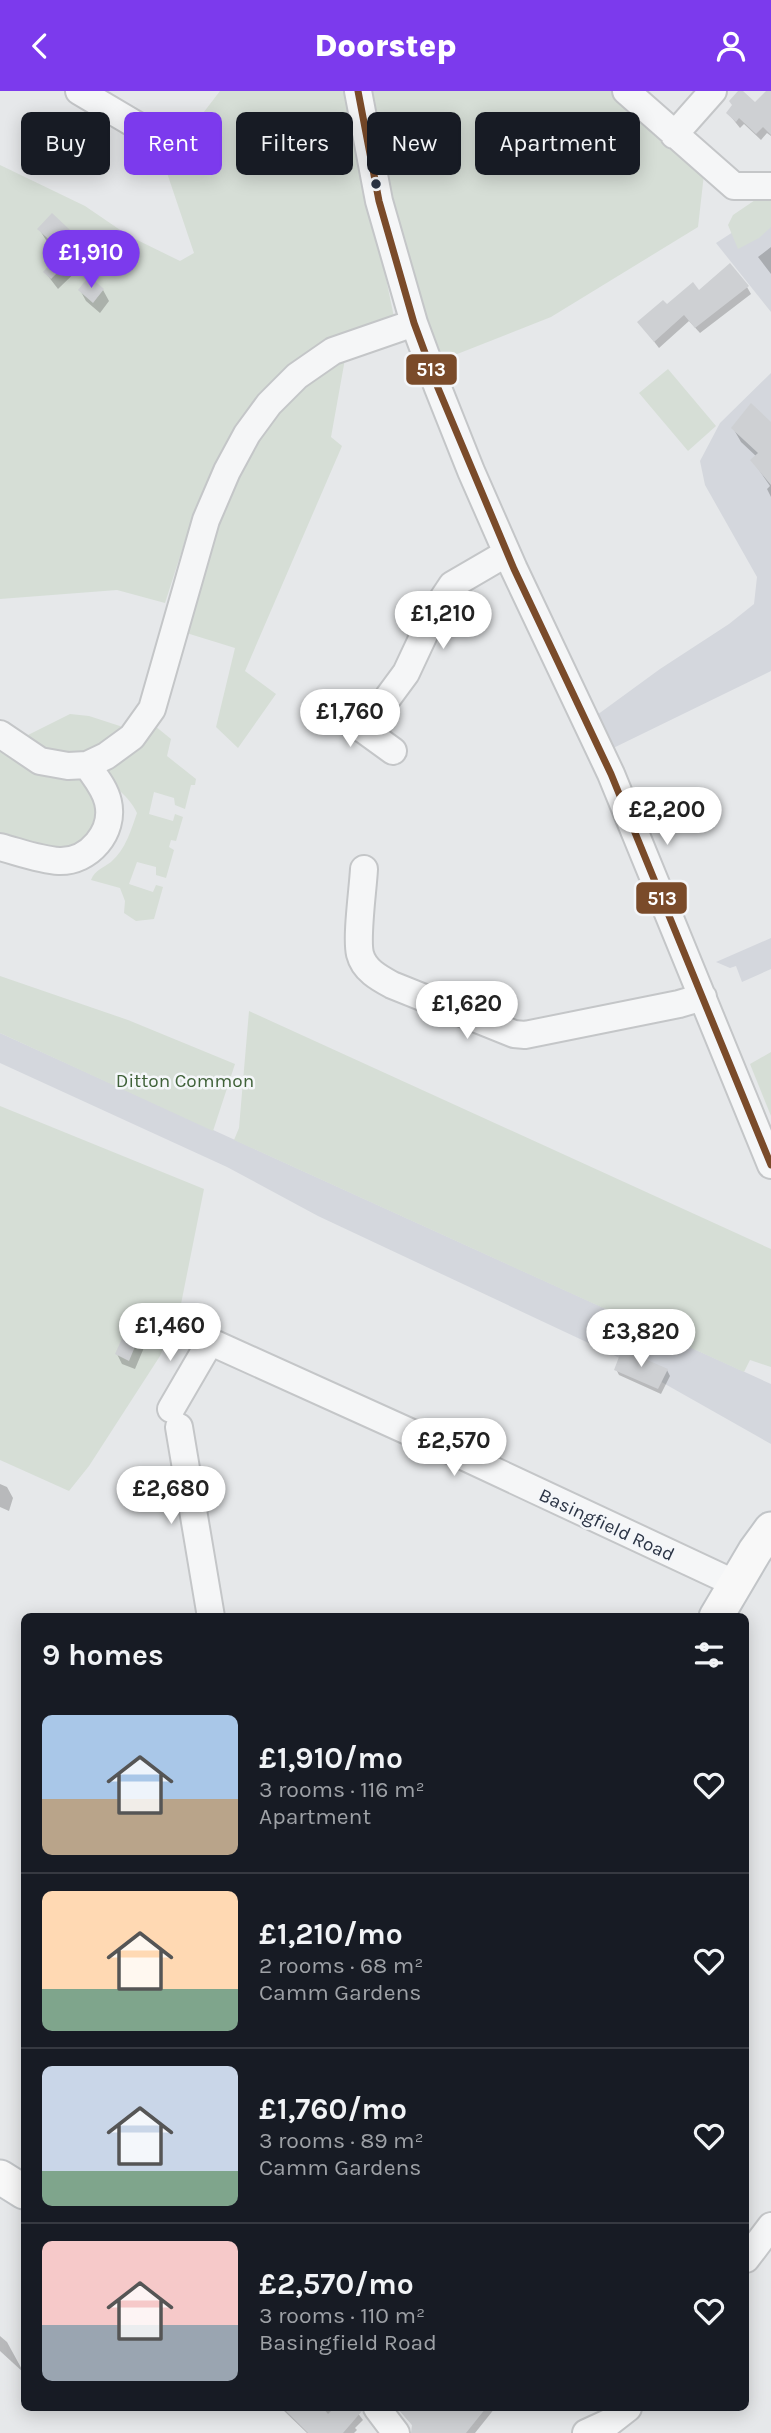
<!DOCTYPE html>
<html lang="en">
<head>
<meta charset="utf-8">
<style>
  body { margin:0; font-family:Karla,sans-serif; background:#20242c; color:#f1f3f6; height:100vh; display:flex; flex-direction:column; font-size:26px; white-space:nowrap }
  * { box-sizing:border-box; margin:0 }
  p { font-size:23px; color:#9ea1a6 }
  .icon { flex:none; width:38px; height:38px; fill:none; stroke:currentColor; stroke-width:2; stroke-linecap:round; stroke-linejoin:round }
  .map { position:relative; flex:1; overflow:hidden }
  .details { position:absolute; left:21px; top:1522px; width:728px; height:798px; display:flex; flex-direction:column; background:#171b24; border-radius:10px; box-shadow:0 4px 18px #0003 }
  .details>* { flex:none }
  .banner { position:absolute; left:21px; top:21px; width:730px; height:63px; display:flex; gap:14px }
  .price { position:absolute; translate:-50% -60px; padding:0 16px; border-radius:24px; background:#fff; color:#222; font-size:23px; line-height:46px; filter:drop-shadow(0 2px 4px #0008) }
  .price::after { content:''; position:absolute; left:50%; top:42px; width:21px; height:16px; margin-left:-10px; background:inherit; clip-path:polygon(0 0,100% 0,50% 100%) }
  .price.current { background:#7c3aed; color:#fff }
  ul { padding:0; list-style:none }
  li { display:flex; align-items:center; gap:21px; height:175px; padding:0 21px }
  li+li { border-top:2px solid #363941 }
  li span { display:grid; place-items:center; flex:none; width:196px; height:140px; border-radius:10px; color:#555 }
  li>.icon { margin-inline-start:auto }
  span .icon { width:84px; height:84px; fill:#fffc; stroke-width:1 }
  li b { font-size:30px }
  h2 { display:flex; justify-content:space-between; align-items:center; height:84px; padding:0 21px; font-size:30px }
  .tag { padding:0 24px; border-radius:10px; background:#171b24; box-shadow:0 4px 18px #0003; font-size:24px; line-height:63px }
  .tag.current { background:#7c3aed; color:#fff }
  header { display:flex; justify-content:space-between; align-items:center; height:91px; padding:0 21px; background:#7c3aed; color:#fff; font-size:32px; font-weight:800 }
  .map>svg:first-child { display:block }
</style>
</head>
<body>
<header><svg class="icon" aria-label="back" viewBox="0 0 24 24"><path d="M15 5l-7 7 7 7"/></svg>Doorstep<svg class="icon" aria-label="person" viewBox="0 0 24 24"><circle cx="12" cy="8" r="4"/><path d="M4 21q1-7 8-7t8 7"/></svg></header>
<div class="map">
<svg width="771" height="2342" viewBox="0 0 771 2342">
  <rect width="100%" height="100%" fill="#e6e8ea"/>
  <path fill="#d4d7dd" d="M771,106V221L716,152L747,132Z
    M771,282V580L601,663L586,632L660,578L729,533L754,513L757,486L705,394L700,370L720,332Z
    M771,847V878L742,891L736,875L730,877L716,871Z
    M0,942L771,1293V1353L612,1263L318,1125L227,1076L0,972Z"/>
  <path fill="#d6ded6" d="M220,0H347L394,226L296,271L259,302L227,350L194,422L165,512L117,499L0,508V74L85,115L129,145L180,170L194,162L164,73Z
    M367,0H617L704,83L698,136L551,226L442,269L422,225Z
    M771,85V136L759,147L738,158L728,134L733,124L761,105Z
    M345,268L331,346L342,355L245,580L276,603L238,657L216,636L235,557L180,540C204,474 236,361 284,312C301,294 325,281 345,268Z
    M668,278L716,335L688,360L639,302Z
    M70,623L89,625L126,637L119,647L68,669L22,647Z
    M155,635L171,648L167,665L196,688L195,694H191L185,718L175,714L174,707L154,701L149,723L173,730L175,723L183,726L176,750L171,749L169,756L174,759L166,787L156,784V776L137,771L129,793L153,801L156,794L163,796L154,828L136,830L124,822L125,810L120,797L91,789C95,779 103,777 111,771C126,758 131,739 137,722C128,703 115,699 106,683L107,675Z
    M0,655L89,684L101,737L67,764L0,750Z
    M0,885L128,929L235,973L213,1040L0,942Z
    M249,920L771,1158V1276L750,1269L744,1281L234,1049L239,1037Z
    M771,961V1025L750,973Z
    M0,1015L204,1098L181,1213L160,1265L89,1375L69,1400L0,1369Z"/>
  <path fill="#0003" d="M771,5V45L767,42L761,49L744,33L740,37L728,22L756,13Z
    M52,124L85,155L91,166L58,198L45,181L61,163L46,149L39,138Z
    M771,156V183L758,166Z
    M89,187L103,199L109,210L100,222L86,210L80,199Z
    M747,196L751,203L700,242L689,230L659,257L639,231L699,201Z
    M771,333V406L767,398L770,395L752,369L757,366L741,351L733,337Z
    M145,1230L151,1240L135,1278L122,1273L117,1263Z
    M616,1278L667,1279L670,1285L661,1303L619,1284Z
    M0,1393L7,1396L13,1407L9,1420L0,1416Z
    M0,2245L7,2251L24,2282L0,2260Z
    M281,2317H354L363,2329L355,2337L357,2339L354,2342H307Z
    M398,2317H495L475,2342H415L414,2336Z"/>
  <path fill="#ced0d3" d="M738,0H743L755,11L766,0H771V44L763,36L756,43L739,27L736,31L726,22L732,14L729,10Z
    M52,122L86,154L51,188L43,181L62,160L37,138Z
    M730,172L749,195L695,237L684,224L654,251L637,231L663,209L667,213L693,191L699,199Z
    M89,185L104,198L93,212L78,199Z
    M751,312L771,331V394L750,369L758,362L731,337Z
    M133,1223L146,1229L129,1270L115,1263Z
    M622,1258L668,1278L658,1298L614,1279Z
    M283,2317H323L328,2323L334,2317H362V2320L343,2342H308Z
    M397,2317H486L466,2342H411L412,2334Z"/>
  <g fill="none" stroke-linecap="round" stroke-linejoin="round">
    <g stroke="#c4c6c8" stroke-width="30">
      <path id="minor" d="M79,0L143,38
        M358,0L379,110L414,232L438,297L471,380L514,478L611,683L771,1074
        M626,0L734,95H771
        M674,44L713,0
        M329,621L364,639L393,660
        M364,639L406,582L436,518L452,494L507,462
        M0,643L40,670L68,675L87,674L106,665L132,646L152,618L206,429L227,380L247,343L269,313L297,285L333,260L414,232
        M0,756C19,761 40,769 59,770C89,771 115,741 108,711C105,697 95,686 87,674
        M364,778C363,798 356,846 360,863C364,879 379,887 392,894L514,943L525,944L679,913L703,906
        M191,1242L454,1361L736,1493
        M171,1318L210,1251
        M179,1336L211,1526
        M746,2168L771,2135
        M377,2317L396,2342
        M586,2342L610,2331L628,2317"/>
    </g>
    <g stroke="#c2c5c8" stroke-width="37">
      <path id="major" d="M716,1526L755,1460L771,1438
        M0,2086L24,2101"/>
    </g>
    <use href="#minor" stroke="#f5f6f7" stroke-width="26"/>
    <use href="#major" stroke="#f8f8f8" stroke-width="33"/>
    <g stroke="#f4f6f9" stroke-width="12">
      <path id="bus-1" d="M358,0L379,110L414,232L438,297L514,478L611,683L771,1074"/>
    </g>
    <use href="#bus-1" stroke="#7a4b2a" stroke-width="7"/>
  </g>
  <circle fill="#2b3445" stroke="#f4f6f9" stroke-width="2.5" cx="376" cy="93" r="6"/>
  <g text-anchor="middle" stroke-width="5" stroke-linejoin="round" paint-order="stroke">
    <g font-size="19" fill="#3f6138" stroke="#f4f6f9">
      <text x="185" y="996">Ditton Common</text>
    </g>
    <g font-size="19" fill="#2b3445" stroke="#f4f6f9">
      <text transform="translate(607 1433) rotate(25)" y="7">Basingfield Road</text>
    </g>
  </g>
  <g stroke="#f4f6f9" stroke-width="2.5">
    <rect x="405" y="262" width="53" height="33" rx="7" fill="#7a4b2a"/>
    <rect x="635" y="790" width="53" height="34" rx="7" fill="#7a4b2a"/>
  </g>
  <g font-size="19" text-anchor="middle" font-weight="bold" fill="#fff">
    <text x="431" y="285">513</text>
    <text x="662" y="814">513</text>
  </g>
</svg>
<b class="price current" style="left:91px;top:199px">£1,910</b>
<b class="price" style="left:443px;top:560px">£1,210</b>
<b class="price" style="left:350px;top:658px">£1,760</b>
<b class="price" style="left:667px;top:756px">£2,200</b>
<b class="price" style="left:467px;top:950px">£1,620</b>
<b class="price" style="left:170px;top:1272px">£1,460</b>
<b class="price" style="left:641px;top:1278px">£3,820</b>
<b class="price" style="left:454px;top:1387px">£2,570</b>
<b class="price" style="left:171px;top:1435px">£2,680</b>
<div class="banner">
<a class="tag">Buy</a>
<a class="tag current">Rent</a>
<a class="tag">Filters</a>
<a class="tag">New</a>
<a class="tag">Apartment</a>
</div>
<section class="details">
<h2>9 homes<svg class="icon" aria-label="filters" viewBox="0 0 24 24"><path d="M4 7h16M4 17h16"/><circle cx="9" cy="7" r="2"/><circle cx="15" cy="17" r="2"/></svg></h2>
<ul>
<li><span style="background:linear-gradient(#a9c7e8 60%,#b9a48a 0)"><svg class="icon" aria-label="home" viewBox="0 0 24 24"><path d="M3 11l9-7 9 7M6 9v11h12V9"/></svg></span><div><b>£1,910/mo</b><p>3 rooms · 116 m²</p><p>Apartment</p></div><svg class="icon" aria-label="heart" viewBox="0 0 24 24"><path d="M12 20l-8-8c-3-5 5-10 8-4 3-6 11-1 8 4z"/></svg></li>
<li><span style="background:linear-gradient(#ffd9b3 70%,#7fa58c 0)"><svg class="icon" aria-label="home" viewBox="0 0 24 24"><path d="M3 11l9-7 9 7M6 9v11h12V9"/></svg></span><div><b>£1,210/mo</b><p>2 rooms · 68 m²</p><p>Camm Gardens</p></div><svg class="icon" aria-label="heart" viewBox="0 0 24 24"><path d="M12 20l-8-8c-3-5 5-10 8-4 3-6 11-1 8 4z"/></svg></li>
<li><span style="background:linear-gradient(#c9d6e8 75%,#7fa58c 0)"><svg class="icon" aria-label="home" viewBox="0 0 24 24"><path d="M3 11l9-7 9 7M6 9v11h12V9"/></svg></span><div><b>£1,760/mo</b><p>3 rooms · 89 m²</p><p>Camm Gardens</p></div><svg class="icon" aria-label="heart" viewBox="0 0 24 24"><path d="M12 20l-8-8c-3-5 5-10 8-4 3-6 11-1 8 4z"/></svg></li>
<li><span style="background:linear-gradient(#f6c9c9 60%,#9aa5b1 0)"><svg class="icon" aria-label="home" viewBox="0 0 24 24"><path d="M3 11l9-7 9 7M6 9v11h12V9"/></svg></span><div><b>£2,570/mo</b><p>3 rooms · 110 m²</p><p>Basingfield Road</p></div><svg class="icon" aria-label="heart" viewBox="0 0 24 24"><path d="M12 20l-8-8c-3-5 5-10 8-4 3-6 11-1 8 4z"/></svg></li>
</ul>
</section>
</div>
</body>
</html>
